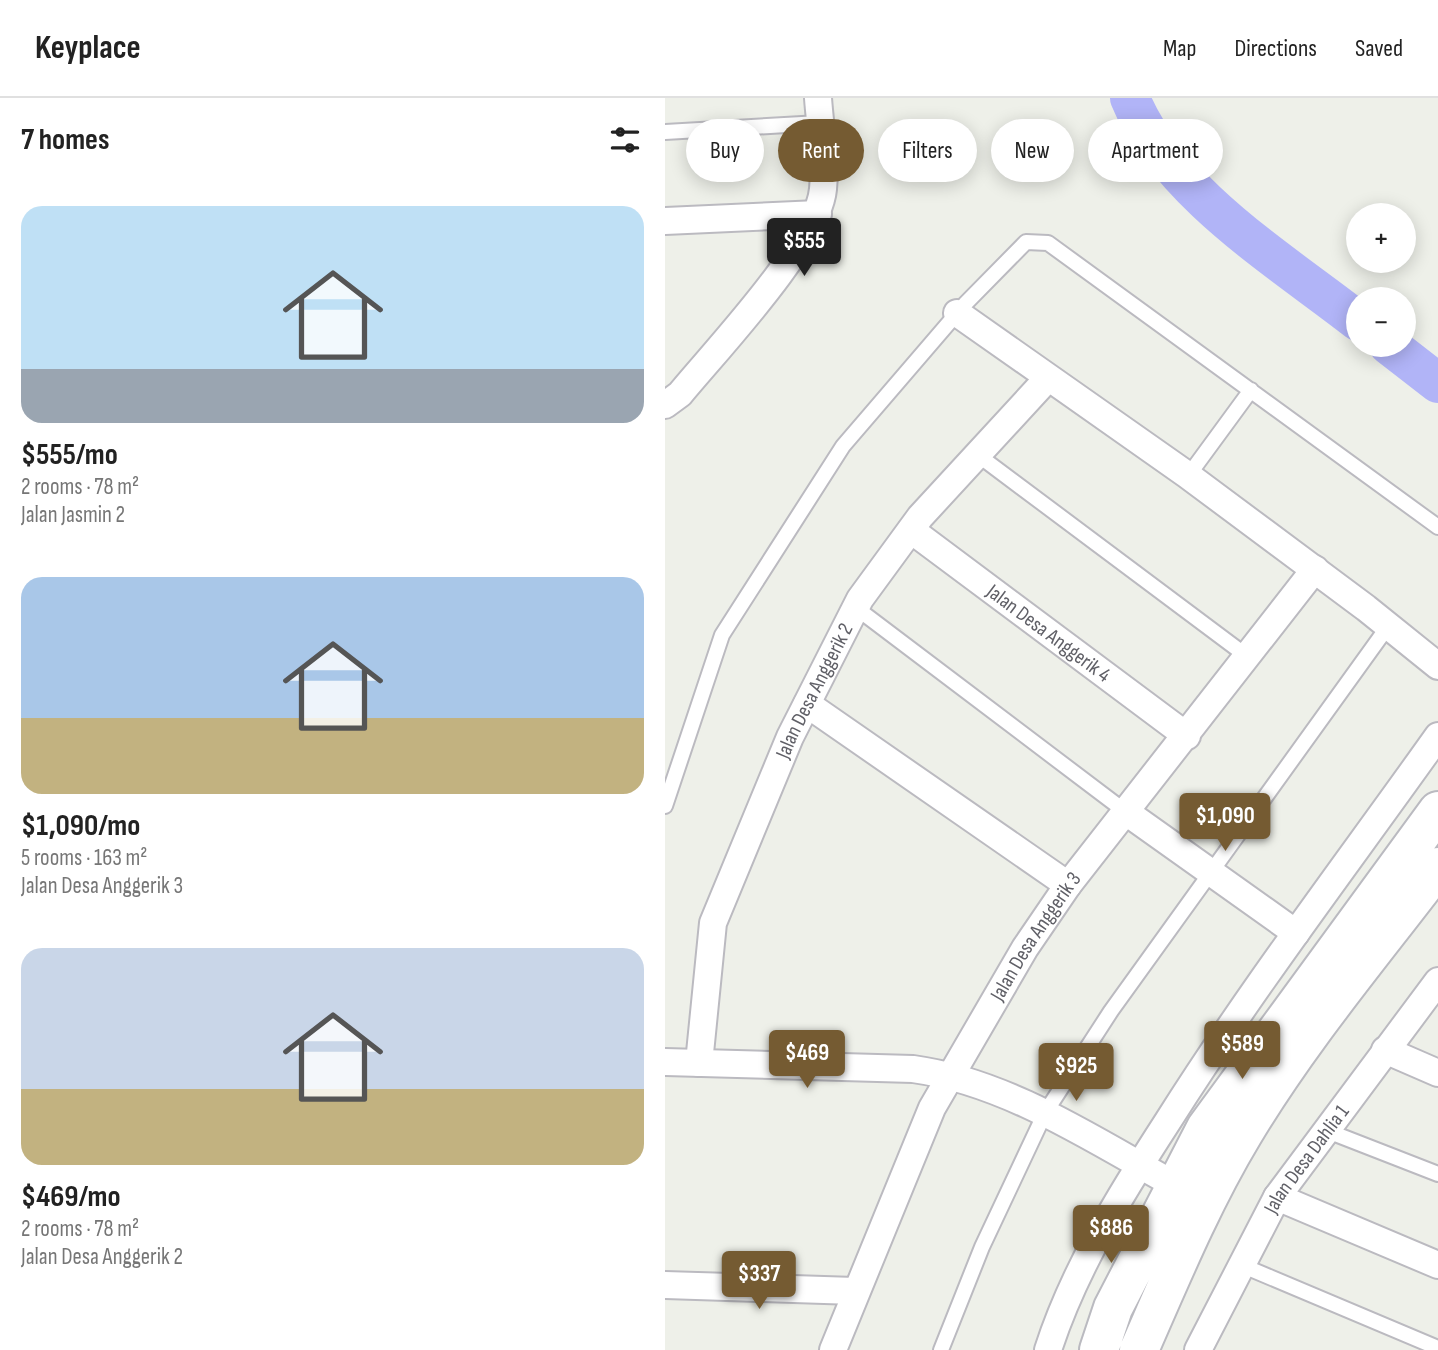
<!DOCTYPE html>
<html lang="en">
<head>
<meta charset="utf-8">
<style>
  body { margin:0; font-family:"Sofia Sans Condensed",sans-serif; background:#f2f2f2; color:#222; height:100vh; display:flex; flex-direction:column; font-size:26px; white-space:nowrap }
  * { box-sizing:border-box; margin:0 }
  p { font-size:23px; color:#767676 }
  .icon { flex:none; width:38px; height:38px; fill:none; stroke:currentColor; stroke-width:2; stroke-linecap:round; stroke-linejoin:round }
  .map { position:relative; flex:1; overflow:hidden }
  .drawer { display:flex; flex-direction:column; background:#fff; width:665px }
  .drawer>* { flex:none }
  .hud { position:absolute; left:21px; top:21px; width:646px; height:63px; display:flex; gap:14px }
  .controls { position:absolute; left:681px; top:105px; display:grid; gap:14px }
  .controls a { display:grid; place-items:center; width:70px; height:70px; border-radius:50%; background:#fff; box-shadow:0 4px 18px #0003; font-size:35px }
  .price { position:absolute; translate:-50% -60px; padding:0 16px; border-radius:7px; background:#755b32; color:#fff; font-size:23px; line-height:46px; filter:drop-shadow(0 2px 4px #0008) }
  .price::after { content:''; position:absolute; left:50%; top:42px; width:21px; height:16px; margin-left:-10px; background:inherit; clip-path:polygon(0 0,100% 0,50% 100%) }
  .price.selected { background:#222; color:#fff }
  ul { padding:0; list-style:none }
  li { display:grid; align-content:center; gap:14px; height:371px; padding:0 21px }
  li span { display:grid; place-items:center; height:217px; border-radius:21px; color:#555 }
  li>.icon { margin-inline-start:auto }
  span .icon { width:126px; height:126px; fill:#fffc; stroke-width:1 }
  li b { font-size:30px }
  h2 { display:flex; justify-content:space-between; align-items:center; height:84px; padding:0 21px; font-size:30px }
  .chip { padding:0 24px; border-radius:32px; background:#fff; box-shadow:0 4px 18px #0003; font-size:24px; line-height:63px }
  .chip.selected { background:#755b32; color:#fff }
  header { display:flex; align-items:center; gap:42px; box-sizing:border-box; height:98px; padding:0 35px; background:#fff; border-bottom:2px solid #e0e0e0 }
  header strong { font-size:33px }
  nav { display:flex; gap:38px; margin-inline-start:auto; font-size:24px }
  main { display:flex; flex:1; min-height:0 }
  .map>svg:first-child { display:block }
</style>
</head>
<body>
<header>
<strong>Keyplace</strong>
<nav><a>Map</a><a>Directions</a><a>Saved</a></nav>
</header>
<main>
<section class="drawer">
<h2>7 homes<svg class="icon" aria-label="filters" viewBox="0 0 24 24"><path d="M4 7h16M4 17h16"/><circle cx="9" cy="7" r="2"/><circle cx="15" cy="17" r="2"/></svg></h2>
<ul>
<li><span style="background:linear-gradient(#bfe0f5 75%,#9aa5b1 0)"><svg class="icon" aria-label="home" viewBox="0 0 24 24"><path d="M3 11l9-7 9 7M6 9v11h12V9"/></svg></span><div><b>$555/mo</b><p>2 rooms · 78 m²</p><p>Jalan Jasmin 2</p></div></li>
<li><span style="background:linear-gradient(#a9c7e8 65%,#c2b280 0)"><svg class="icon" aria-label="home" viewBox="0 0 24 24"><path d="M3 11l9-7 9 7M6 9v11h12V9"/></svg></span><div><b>$1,090/mo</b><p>5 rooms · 163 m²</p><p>Jalan Desa Anggerik 3</p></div></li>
<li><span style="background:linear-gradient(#c9d6e8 65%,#c2b280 0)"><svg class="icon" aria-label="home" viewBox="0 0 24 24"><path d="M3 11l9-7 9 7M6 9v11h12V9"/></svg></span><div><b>$469/mo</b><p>2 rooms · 78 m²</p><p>Jalan Desa Anggerik 2</p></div></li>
</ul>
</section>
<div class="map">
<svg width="773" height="1252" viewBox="0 0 773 1252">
  <rect width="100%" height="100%" fill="#eef0e9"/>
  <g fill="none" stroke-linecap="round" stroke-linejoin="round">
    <path stroke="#b1b4f7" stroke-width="40" d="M465,0C503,94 615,162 693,223
      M724,247L773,285"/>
    <g stroke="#bbbac0" stroke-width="18">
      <path id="lane" d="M0,34L155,25
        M313,357L583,559
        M523,378L586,292
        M190,509L461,714
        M0,708L57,537L178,348L300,206L361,144L383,145L773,429
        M660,1032L773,1076
        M576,1167L773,1250
        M276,1252L317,1149L380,1015L446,913L724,527"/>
    </g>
    <g stroke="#bbbac0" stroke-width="30">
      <g id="street">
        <path d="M0,123L153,116"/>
        <path d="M292,215L521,376L701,510L773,568"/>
        <path d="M0,307L15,296C52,251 153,145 158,91C161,62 155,29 153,0"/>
        <path id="s1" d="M246,432L522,638"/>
        <path d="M142,606L403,787"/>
        <path d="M461,714L631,835"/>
        <path d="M720,952L773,975"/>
        <path d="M0,964L248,971C342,984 427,1041 510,1087"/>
        <path id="s2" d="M34,965L48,825L125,639L195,501L255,419L383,280"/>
        <path d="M612,1099L773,1167"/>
        <path d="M0,1187L190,1193"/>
        <path id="s3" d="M168,1252L267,1010L360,850L403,787L650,471"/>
        <path d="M383,1252C409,1171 457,1094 503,1023C587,890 682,766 773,638"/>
        <path id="s4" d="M533,1252L612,1099L773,883"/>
      </g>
    </g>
    <g stroke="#babac0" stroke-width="42">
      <path id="secondary" d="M434,1252L448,1210L541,1030L773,713
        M474,1252C506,1179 537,1104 578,1036C634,942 707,856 773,769"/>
    </g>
    <use href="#lane" stroke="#fff" stroke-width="14"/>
    <use href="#street" stroke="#fff" stroke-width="26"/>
    <use href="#secondary" stroke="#fff" stroke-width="38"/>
  </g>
  <g text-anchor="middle" stroke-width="7" stroke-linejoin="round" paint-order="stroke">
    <g font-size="21" fill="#606067" stroke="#fff">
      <text dy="7" stroke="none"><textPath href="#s1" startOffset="172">Jalan Desa Anggerik 4</textPath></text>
      <text dy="7" stroke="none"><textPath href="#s2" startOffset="394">Jalan Desa Anggerik 2</textPath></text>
      <text dy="7" stroke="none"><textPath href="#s3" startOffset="462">Jalan Desa Anggerik 3</textPath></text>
      <text dy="7" stroke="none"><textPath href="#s4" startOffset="220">Jalan Desa Dahlia 1</textPath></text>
    </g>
  </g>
</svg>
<div class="controls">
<a>+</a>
<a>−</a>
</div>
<b class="price selected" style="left:139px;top:180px">$555</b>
<b class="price" style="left:560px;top:755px">$1,090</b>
<b class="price" style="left:577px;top:983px">$589</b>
<b class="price" style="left:142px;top:992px">$469</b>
<b class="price" style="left:411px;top:1005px">$925</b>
<b class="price" style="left:446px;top:1167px">$886</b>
<b class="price" style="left:94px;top:1213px">$337</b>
<div class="hud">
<a class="chip">Buy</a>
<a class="chip selected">Rent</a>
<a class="chip">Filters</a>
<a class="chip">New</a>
<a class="chip">Apartment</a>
</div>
</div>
</main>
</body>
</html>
